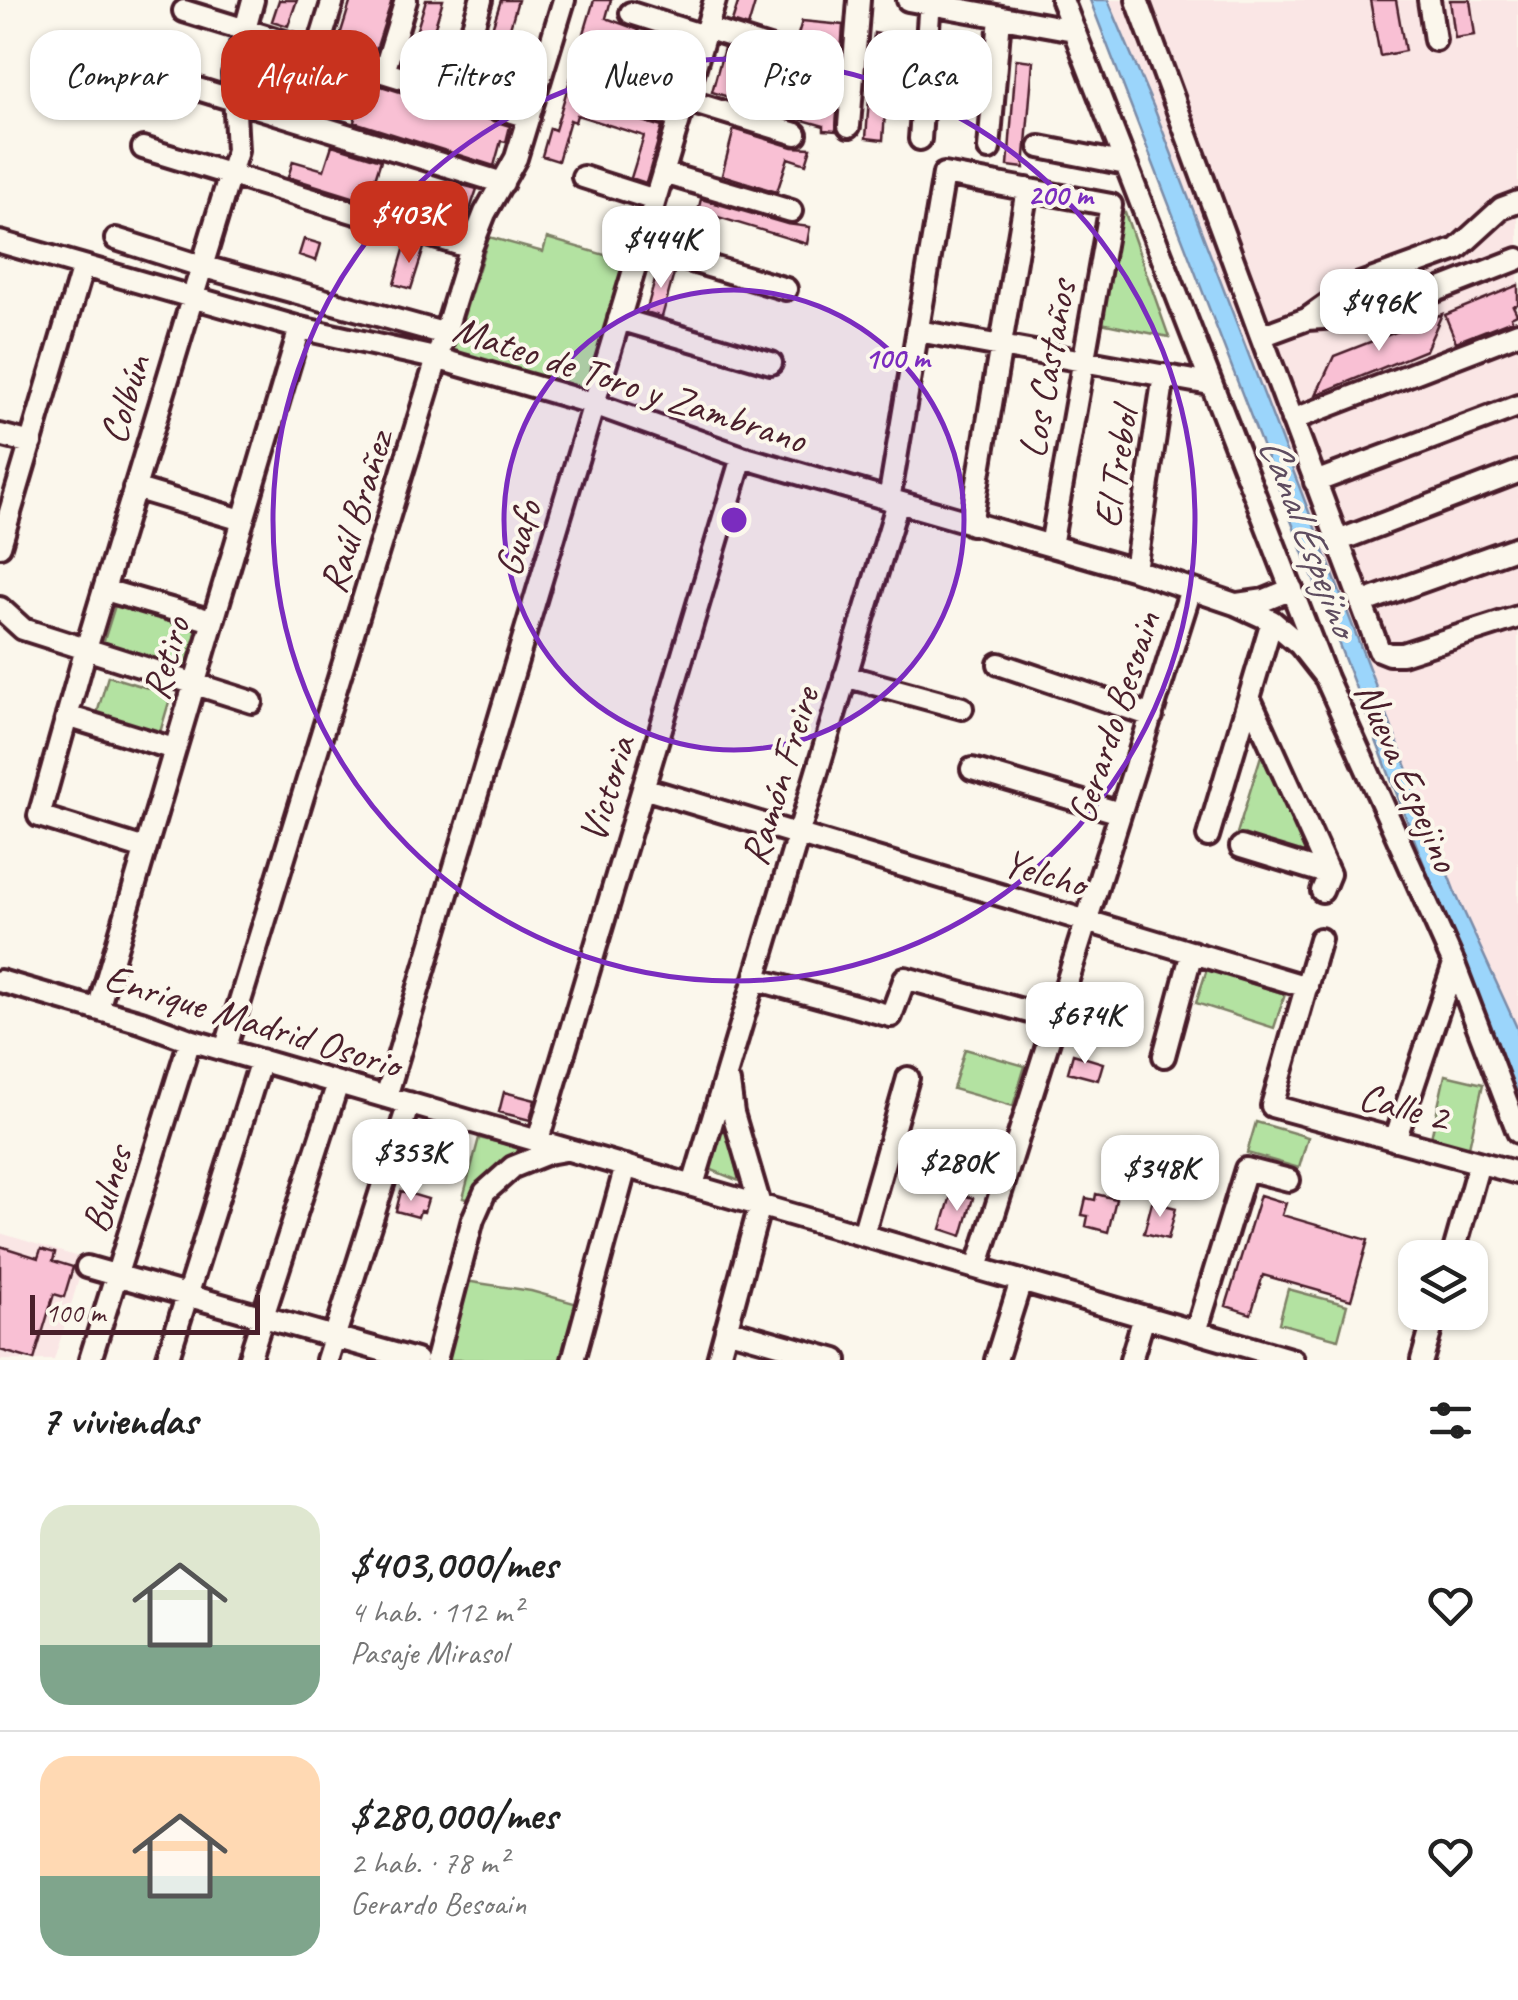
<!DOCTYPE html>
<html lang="es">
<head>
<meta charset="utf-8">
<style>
  body { margin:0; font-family:Caveat,sans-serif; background:#f6f6f6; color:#222; height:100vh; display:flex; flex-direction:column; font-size:38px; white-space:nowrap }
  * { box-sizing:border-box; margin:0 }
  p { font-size:32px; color:#767676 }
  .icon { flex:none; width:55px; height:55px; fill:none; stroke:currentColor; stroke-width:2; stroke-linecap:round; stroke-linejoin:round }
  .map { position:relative; height:1360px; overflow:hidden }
  .drawer { display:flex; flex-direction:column; background:#fff; flex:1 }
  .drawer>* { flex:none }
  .hud { position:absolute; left:30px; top:30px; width:1000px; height:90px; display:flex; gap:20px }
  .tools { position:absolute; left:1398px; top:1240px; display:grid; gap:20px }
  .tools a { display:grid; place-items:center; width:90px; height:90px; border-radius:20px; background:#fff; box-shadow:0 2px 8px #0004; font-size:50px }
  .scale { position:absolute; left:30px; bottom:25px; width:230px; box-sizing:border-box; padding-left:10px; border:5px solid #4a1f2b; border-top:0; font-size:28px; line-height:35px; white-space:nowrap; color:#4a1f2b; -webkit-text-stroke:8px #fbf7ec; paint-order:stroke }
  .price { position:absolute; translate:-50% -85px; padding:0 22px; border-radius:20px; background:#fff; color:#222; font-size:32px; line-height:65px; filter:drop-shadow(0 2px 5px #0008) }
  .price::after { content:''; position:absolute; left:50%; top:60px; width:30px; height:22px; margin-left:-15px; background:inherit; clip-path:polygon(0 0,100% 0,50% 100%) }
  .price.active { background:#c8321e; color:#fff }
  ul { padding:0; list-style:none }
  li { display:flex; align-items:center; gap:30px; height:250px; padding:0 40px }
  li+li { border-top:2px solid #e0e0e0 }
  li span { display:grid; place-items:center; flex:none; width:280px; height:200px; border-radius:30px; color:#555 }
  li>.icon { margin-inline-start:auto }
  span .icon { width:120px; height:120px; fill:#fffc; stroke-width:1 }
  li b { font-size:42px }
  h2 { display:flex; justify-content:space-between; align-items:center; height:120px; padding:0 40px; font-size:42px }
  .chip { padding:0 35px; border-radius:30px; background:#fff; box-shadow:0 2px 8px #0004; font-size:35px; line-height:90px }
  .chip.active { background:#c8321e; color:#fff }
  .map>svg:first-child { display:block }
</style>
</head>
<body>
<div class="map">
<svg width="1518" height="1360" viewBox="0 0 1518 1360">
  <rect width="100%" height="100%" fill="#fbf7ec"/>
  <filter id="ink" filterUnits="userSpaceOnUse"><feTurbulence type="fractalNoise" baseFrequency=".01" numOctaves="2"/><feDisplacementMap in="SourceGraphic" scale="20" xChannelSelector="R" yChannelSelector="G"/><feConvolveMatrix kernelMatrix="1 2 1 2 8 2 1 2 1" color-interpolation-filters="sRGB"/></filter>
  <g filter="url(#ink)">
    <path fill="#fae6e5" d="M1108,0H1518V1030L1454,890L1154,108Z
      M0,1233L85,1259L54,1360H0Z"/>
    <path fill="#b3e2a1" stroke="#7e8066" stroke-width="2.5" d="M1118,212L1125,213L1169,337L1096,322Z
      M489,237L543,252L547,238L632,263L591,393L452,353Z
      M118,596L200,620L185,671L102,647Z
      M108,676L171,695L159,736L96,717Z
      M1264,746L1316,856L1309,862L1235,840Z
      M1207,969L1285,994L1274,1028L1196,1003Z
      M965,1049L1025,1066L1013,1106L953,1089Z
      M1445,1075L1483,1084L1469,1147L1431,1138Z
      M722,1110L739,1181L707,1168Z
      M1256,1122L1308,1137L1299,1168L1247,1153Z
      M479,1138L522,1148L524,1153L471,1200L463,1198Z
      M465,1281L531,1291L585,1306L570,1360H451L447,1353Z
      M1288,1289L1347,1305L1338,1339L1279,1323Z"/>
    <path fill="#9bd5fb" stroke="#7b8ca8" stroke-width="2.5" d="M1090,0H1108L1154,108L1454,890L1518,1030V1108Z"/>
    <path fill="#f9c0d4" stroke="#4a1f2b" stroke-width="2.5" d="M279,0H297L288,26L272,21Z
      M351,0H392L375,53L338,42Z
      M426,0H443L429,46L450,55L445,73L407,62Z
      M501,0H518L507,38L535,47L520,96L475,82Z
      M594,0H611L606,18L639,30L635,44L602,34L594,59L660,79L673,41L687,46L671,98L599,78L594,91L592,103L602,109L662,127L646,183L631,178L644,136L577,115L575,122L570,120L558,161L542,156L550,128L555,130Z
      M739,0H756L748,27L732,22Z
      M1370,0H1396L1405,51L1380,56Z
      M1450,0H1470L1475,35L1455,38Z
      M802,21L843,25L836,131L824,130V126L792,117L802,84L794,81L764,72L755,105L712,92L724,48L790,69L802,67L828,75L830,49L797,38Z
      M874,33L913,40L910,89L887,87L883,140L866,138Z
      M265,50L510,126L506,142L501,141L494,166L354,122L361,97L353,90L316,80L308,107L259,93L266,67L260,65Z
      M1016,59L1033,61L1024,168L1008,166Z
      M734,129L792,147L811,148L806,164L788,158L777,192L722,175Z
      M332,145L381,160L373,185L406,196L401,212L288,177L293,161L324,170Z
      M462,185L477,189L463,230L448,226Z
      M701,199L787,224L810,227L807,244L698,211Z
      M304,239L321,244L316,261L299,255Z
      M406,243L424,248L411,289L394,284Z
      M659,266L675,270L662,317L646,312Z
      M1518,285V304L1513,306L1517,314L1511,317L1512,320L1456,342L1445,315Z
      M1442,314L1426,350L1316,395L1334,356Z
      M1073,1054L1103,1063L1098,1080L1068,1072Z
      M504,1092L535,1100L530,1120L499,1112Z
      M401,1191L428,1199L424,1212L420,1211L418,1217L396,1211Z
      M952,1192L973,1198L962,1236L941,1229Z
      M1096,1194L1116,1199L1108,1232L1086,1226L1088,1216L1082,1215L1086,1198L1095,1200Z
      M1260,1195L1286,1203L1282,1215L1368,1240L1351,1300L1263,1275L1251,1314L1226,1306Z
      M1152,1202L1176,1208L1168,1239L1144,1233Z
      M0,1246L38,1258L41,1249L55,1253L53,1261L73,1267L64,1297L54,1294L34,1360L0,1350Z"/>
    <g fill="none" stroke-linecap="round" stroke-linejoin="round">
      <g stroke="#4a1f2b" stroke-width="28">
        <path id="minor" d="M908,0L1074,30
          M1062,0L1326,678L1454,964L1518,1132
          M1137,0L1261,336L1307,319L1338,317L1433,292L1518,259
          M1429,0L1435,40
          M184,11L529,117
          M631,13L704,36
          M706,28L794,56
          M317,52L333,0
          M384,72L406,0
          M162,78L503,183
          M453,93L481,0
          M607,96L679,118
          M684,100L796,134
          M849,126L859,0
          M920,139L930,0
          M1040,147L1126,164
          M143,148L471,248
          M989,149L1000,17
          M663,173L791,211
          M583,177L655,200
          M116,239L201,266L446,334
          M0,242L300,328L439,359L594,404L742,457L1135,570L1235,604L1272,621L1300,645L1326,678
          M641,246L786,289
          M619,319L771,363
          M1307,319L1352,287L1457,249L1502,208L1518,202
          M918,331L1210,384
          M1261,336L1379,650L1389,654H1402L1518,617
          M1292,420L1518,333
          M0,435L31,443
          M1315,482L1518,406
          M134,488L242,520
          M889,500L944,174L1111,205L1051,546
          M971,524L1027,189
          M1338,541L1518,472
          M0,546L83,266
          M1135,570L1164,375
          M105,590L212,621
          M1361,603L1518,547
          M1237,604L1265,600L1292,589
          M0,608L23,629L252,702
          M999,664L1152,716
          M845,676L962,708
          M1250,699L1329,874L1322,891
          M67,716L174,749
          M972,769L1120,813
          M643,788L1307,987
          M1208,836L1272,621
          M1241,847L1329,874
          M145,849L39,816L86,649L237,151L233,74L253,0
          M1320,939L1272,1106L1518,1173
          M755,979L891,1016L905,978L1055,1019
          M0,981L141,1022L190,1040L1293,1360
          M98,1009L300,328
          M225,1050L471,248L485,213L516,158L564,0
          M1164,1056L1192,952
          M386,1097L715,0
          M538,1140L742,457
          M1395,1140L1454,964
          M693,1185L898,502
          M863,1235L908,1078
          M1452,1258L1479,1163
          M87,1267L416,1360
          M977,1268L1191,589
          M726,1329L836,1360
          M1196,1332L1246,1169L1289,1180
          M90,1360L190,1040
          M167,1360L261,1060
          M249,1360L338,1083
          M327,1360L409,1103
          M436,1360L473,1219L485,1192L513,1167L548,1153L565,1150
          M573,1360L626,1166
          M718,1360L760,1205L733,1113L729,1083
          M996,1360L1021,1281
          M1131,1360L1144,1317
          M1422,1360L1436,1312"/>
      </g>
      <use href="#minor" stroke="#fbf7ec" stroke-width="20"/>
    </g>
  </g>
  <circle cx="734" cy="520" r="230" fill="#7b2cbf" fill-opacity=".12"/>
  <g fill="none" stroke="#7b2cbf" stroke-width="5">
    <circle cx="734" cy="520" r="230"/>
    <circle cx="734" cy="520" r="461"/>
  </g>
  <g text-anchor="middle" stroke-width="8" stroke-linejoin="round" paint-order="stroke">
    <g font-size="40" fill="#4a1f2b" stroke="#fbf7ec">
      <text transform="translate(1046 369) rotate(-80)" y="14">Los Castaños</text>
      <text transform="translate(630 383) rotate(18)" y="14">Mateo de Toro y Zambrano</text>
      <text transform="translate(124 399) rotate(-73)" y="14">Colbún</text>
      <text transform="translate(1115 468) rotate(-81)" y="14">El Trebol</text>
      <text transform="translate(355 512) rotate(-73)" y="14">Raúl Brañez</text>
      <text transform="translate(517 538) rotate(-73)" y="14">Guafo</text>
      <text transform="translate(165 658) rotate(-74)" y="14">Retiro</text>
      <text transform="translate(1113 717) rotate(-72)" y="14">Gerardo Besoain</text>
      <text transform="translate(779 776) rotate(-73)" y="14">Ramón Freire</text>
      <text transform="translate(1408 776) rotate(66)" y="14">Nueva Espejino</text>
      <text transform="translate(606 789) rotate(-73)" y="14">Victoria</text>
      <text transform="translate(1045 872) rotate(16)" y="14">Yelcho</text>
      <text transform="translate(253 1020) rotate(17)" y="14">Enrique Madrid Osorio</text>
      <text transform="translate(1404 1106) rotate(15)" y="14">Calle 2</text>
      <text transform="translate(106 1189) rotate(-73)" y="14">Bulnes</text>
    </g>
    <g font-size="42" font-style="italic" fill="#5e4c5f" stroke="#fbf7ec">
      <text transform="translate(1310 535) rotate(69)" y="15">Canal Espejino</text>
    </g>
  </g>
  <circle cx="734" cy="520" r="15" fill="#7b2cbf" stroke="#fbf7ec" stroke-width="5"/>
  <g font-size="30" text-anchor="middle" font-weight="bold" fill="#7b2cbf" stroke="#fbf7ec" stroke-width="8" stroke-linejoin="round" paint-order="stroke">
    <text x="1060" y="205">200 m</text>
    <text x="897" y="368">100 m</text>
  </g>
</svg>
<div class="tools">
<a><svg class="icon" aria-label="layers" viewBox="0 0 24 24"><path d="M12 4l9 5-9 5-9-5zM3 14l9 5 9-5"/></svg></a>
</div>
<div class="scale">100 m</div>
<b class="price active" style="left:409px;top:266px">$403K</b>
<b class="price" style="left:661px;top:291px">$444K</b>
<b class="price" style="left:1379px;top:354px">$496K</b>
<b class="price" style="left:1085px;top:1067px">$674K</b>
<b class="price" style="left:411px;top:1204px">$353K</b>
<b class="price" style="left:957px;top:1214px">$280K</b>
<b class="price" style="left:1160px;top:1220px">$348K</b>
<div class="hud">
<a class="chip">Comprar</a>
<a class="chip active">Alquilar</a>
<a class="chip">Filtros</a>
<a class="chip">Nuevo</a>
<a class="chip">Piso</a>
<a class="chip">Casa</a>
</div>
</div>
<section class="drawer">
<h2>7 viviendas<svg class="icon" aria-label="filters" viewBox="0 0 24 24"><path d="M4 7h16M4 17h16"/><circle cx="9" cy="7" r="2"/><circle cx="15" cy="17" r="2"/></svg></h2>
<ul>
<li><span style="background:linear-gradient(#dfe7d0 70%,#7fa58c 0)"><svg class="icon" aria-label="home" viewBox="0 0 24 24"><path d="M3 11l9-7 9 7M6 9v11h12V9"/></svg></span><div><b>$403,000/mes</b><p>4 hab. · 112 m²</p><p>Pasaje Mirasol</p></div><svg class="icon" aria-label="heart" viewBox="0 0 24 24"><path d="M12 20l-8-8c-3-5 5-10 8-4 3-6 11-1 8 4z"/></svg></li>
<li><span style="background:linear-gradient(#ffd9b3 60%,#7fa58c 0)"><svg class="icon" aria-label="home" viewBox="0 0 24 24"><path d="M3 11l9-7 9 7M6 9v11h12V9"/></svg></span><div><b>$280,000/mes</b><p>2 hab. · 78 m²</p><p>Gerardo Besoain</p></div><svg class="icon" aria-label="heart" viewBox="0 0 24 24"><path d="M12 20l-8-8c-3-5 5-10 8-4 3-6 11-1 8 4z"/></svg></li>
</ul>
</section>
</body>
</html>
